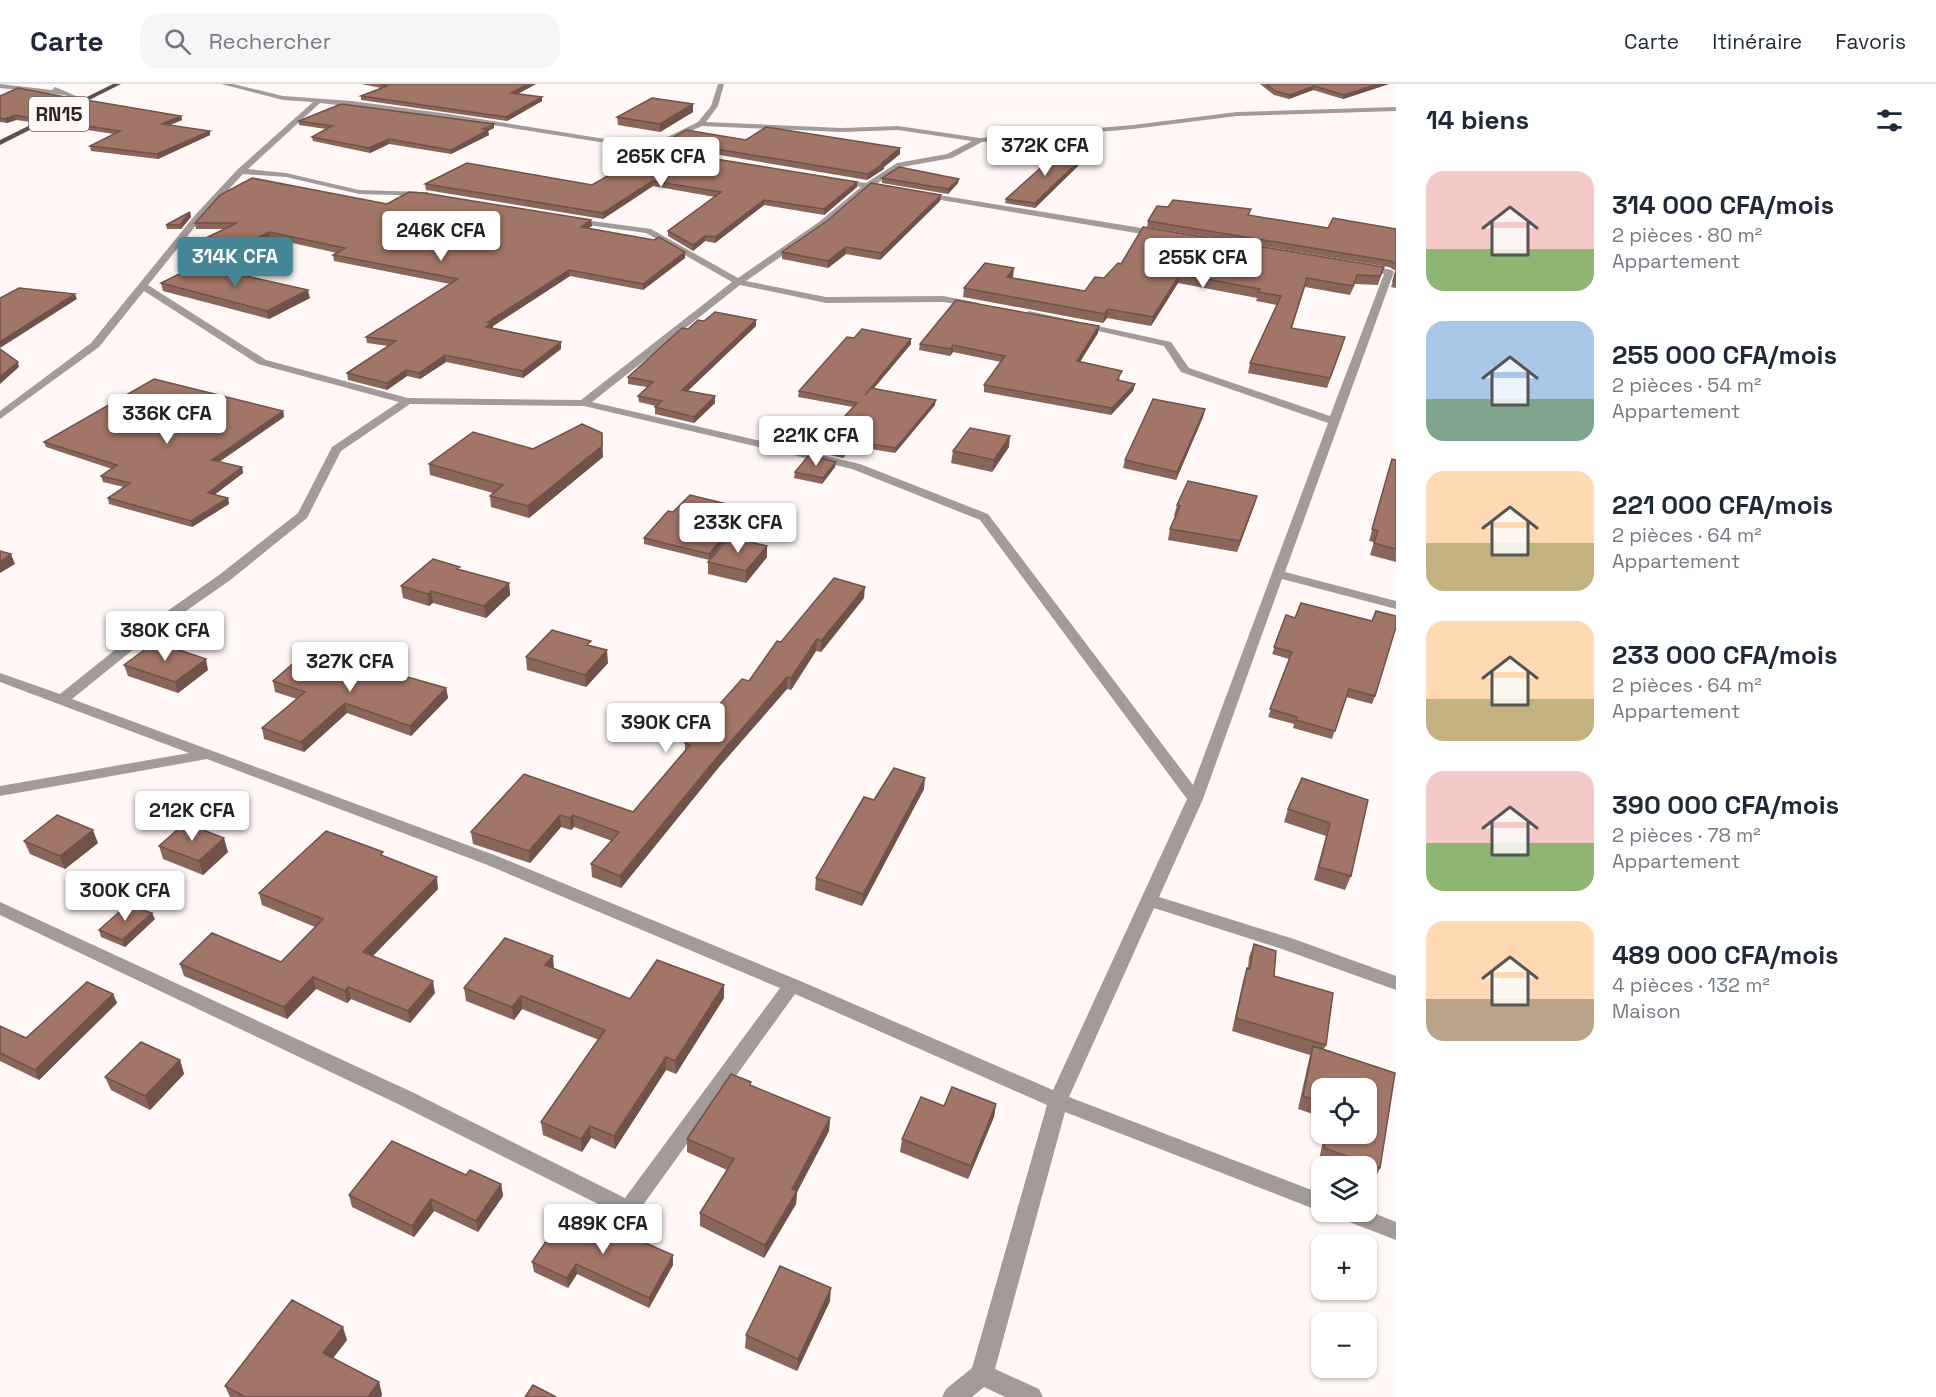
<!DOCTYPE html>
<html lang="fr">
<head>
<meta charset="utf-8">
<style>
  body { margin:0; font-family:"Space Grotesk",sans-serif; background:#f6f6f7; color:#1f2937; height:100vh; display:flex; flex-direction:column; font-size:22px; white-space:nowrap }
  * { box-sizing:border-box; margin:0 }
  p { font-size:20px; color:#747a83 }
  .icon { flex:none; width:33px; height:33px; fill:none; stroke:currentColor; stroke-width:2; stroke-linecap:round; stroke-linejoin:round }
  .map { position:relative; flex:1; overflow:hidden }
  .panel { display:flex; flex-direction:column; background:#fff; width:540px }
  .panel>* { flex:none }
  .buttons { position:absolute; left:1311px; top:994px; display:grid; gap:12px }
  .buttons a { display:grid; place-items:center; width:66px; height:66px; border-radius:12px; background:#fff; box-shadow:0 2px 4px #0004; font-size:30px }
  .price { position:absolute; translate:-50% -51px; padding:0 14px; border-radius:6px; background:#fff; color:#222; font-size:20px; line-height:39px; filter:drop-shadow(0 2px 3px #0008) }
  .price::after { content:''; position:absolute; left:50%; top:36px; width:18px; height:14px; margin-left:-9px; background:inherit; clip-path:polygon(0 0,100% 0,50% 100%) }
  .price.selected { background:#448597; color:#fff }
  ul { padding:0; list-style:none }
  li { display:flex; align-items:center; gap:18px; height:150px; padding:0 30px }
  li span { display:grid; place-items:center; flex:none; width:168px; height:120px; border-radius:18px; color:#555 }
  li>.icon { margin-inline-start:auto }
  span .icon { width:72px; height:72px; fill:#fffc; stroke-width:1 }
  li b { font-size:26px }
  h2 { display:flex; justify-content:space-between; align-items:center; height:72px; padding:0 30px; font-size:26px }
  header { display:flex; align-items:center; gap:36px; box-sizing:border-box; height:84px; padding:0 30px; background:#fff; border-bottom:2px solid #e0e1e3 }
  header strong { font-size:28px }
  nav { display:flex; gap:33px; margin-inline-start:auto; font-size:21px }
  .search { width:420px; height:54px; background:#f6f6f7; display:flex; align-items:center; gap:15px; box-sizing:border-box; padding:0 21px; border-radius:18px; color:#747a83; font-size:22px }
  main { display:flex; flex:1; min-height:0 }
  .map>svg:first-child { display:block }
</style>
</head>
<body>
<header>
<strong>Carte</strong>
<div class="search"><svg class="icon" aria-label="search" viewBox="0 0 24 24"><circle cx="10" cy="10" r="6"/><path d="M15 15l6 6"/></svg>Rechercher</div>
<nav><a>Carte</a><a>Itinéraire</a><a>Favoris</a></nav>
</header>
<main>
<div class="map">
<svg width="1396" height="1313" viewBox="0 0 1396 1313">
  <rect width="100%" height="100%" fill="#fff8f6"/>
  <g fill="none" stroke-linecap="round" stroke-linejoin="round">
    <path fill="#a29b99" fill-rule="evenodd" d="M0,0L52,6L55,3L88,17L85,19L64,11L0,4Z
      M221,0H233L283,12L352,17L449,30L649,62L698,38L711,22L718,0H724L718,22L706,38L842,44L898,42L980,54L1133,41L1237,28L1396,23V27L1237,32L1133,45L982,58L952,74L902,83L875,101L890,103V107L869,105L825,142L746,197L826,213L943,212L979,219V223L943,218L826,219L740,201L592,318L860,380L988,430L1193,701L1328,339L1181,288L1164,262L1024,230L1029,227L1171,258L1189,284L1330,332L1384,190L1359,184L1364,181L1392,186L1394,188L1285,488L1396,517V525L1282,495L1203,715L1159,813L1294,855L1396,892V906L1282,865L1154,824L1069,1013L1322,1110V1128L1065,1028L995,1285L1039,1305L1043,1313H1005L984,1303L972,1313H942L946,1305L972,1284L1047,1021L795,910L635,1132L628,1135L398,1020L0,831V818L412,1008L625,1114L780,904L485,780L207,675L0,712V702L189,669L0,598V589L60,610L140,546L219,491L298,429L332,363L399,318L258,280L144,207L99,263L0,335V327L91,259L196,130L238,85L313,18L283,16ZM320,19L449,34L650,66L702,42L842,48L898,46L972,57L947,70L897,79L866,99L834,95V99L861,103L819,138L738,194L651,145L570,134L569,136L573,139L646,149L732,198L581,316L408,314L266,276L148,201L202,134L243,90L286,93L359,110L428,112V108H425L359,106L286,89L248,85ZM410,320L584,322L852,385L980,436L1187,715L1053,1006L798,896L497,772L72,615L150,552L229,497L307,434L341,367Z
      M920,108L1160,147L1164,150L1160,153L917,112V108Z
      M1366,1126L1396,1138V1156L1339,1134L1336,1128Z"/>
    <path fill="#5b504c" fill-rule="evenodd" d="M113,0H121L0,61V56Z"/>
  </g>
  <path fill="#8a6559" d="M361,0H536L517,10L542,13V17L507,37L361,16V12L381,4Z
    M1260,0H1389L1343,15L1313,6L1289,15L1274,11Z
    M0,12L71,14L72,18L32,38L16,36L7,39L0,38Z
    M693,20V28L660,48L618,41L617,33Z
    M181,32L182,36L170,41L210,47V51L158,75L91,67L90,62L114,50L47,40L46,36Z
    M299,37L494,44L488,47L489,51L451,70L389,60L370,69L313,57L312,53L326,45L299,41Z
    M746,56L900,64V70L884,83V85L867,96L667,62V57Z
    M654,65L857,103L824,131L764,121L715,159L705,157L693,167L668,152V147L715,113L653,102L603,135L426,106L425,100L592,101Z
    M1078,82L1035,124L1005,119L1006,115Z
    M882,94L958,99L948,110L882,99Z
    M940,117L880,176L846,170L828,184L782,175V168Z
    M387,120L592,142L588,144L685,168V174L643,206L570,192L493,242V244L561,258V265L523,294L446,278L420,295L407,292L387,306L348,296L347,289L388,262L367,259L366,253L450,200L334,177L333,171L337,169L270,154L225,177L188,169L187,163L224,145H196L195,139Z
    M1168,123L1249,132L1328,144L1396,145V187L1389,183L1147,143L1148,137Z
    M190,128L191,133L181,145H167L166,141Z
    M1121,180L1384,183L1378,201L1355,200L1350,211L1305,203L1292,244L1342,263L1327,304L1248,289L1250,279L1277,221L1256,217L1257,214L1178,199L1151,242L1107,234L1103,239L963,213L964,204L1014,184L1012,194L1085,207L1104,194Z
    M1396,187V204L1391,203Z
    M161,199L310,214L269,235L163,207Z
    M756,236V242L688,307L715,319L694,339L655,330V323L656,322L639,318L638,312L647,303L628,300V293L688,245L704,237Z
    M1099,242L1098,249L1080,278L1120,294L1119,296L1135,300L1133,307L1111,331L984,308V301L1001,278L953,268L950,272L919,266L920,260Z
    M854,254L911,255V260L874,304L935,321L895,369L852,362L843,374L817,368V362L853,323L798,313L799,307Z
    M1205,325L1203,333L1176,396L1123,384L1125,376Z
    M283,327L284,333L219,378L242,383L243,389L214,411L228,414L229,420L192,443L109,420L108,414L124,403L103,398L101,392L112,385L46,363L44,358Z
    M1009,363L992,388L951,379L953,367Z
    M533,365L603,373L529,434L491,423L490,412L493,409L430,391L429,380Z
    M1392,375L1396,376V478L1370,471L1374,458L1369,457Z
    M835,383L822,400L794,394L795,388Z
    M1257,412L1254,422L1237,468L1168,456L1170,445L1176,432H1174L1177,421Z
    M747,425V431L709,476L644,460V454L673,428Z
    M767,462V473L746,499L708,490V478Z
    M460,486L509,499L510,511L486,534L433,519L429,522L403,514L401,502Z
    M864,514L821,568L816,567L791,606L787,605L719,683L621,804L592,793L591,780L612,757L574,743L571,746L561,743L530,779L473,760L471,748L524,690L633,728L685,667V659L749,597L781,558Z
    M1286,531L1375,612L1372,620L1346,613L1332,655L1293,644L1294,640L1268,633L1289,575L1272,570Z
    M591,562L608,579L586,603L527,586L526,573Z
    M402,573L404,583L396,590L446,604L448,614L411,652L347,629L304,668L264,655L262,644L297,615L275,608L273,597L349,584Z
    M124,581L208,586L178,609L128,592Z
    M924,705L862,822L815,806L816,794L874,716Z
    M1368,716L1351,792L1345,806L1314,796L1326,752L1284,738L1288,725Z
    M24,757L98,759L65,785L30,770Z
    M159,762L228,768L203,791L163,775Z
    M384,772L438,805L373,872L435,909L410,939L351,915L347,919L316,905L287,935L184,892L180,880L281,878L315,843L262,821L259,809Z
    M155,835L125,863L101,853L99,846Z
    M1254,860L1276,867L1274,892L1333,909L1326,961L1324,965L1395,989L1380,1084L1374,1097L1366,1094V1083H1336L1319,1077L1324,1050H1366V1005H1322V1033L1298,1025L1310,971L1232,947L1243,897L1247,884H1248L1249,873Z
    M554,885L630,915L724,901V914L676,990L666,986L615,1065L591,1054L582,1068L543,1051L541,1038L599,956L522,925L514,936L466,917L464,904Z
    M113,910L117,919L39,996L0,977V942L26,954Z
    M180,976L184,990L150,1026L111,1006L105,993Z
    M751,1002L830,1034L829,1047L797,1108L796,1120L764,1174L700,1142V1129L727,1086L687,1068V1055Z
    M996,1020L994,1033L968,1095L900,1068L902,1055L944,1022Z
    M466,1091L501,1100L503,1112L478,1148L434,1127L414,1153L352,1123L349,1111Z
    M631,1158L673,1171V1181L649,1224L577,1190L568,1204L534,1188L532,1178Z
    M830,1217L797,1287L745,1264L746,1251Z
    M347,1256L333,1274L379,1298L382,1311L381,1313H230L225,1302Z"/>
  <path fill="#715248" d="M528,0H536L512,13L511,9Z
    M1378,0H1389L1343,15L1344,11Z
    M1314,2L1313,6L1289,15L1290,11Z
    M542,13V17L507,37L506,33Z
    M71,14L72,18L32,38L30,34Z
    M693,20V28L660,48V40Z
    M15,31L16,36L7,39L5,35Z
    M181,32L182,36L163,44L162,40Z
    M494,40V44L488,47L489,51L451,70V66Z
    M210,47V51L158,75L157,70Z
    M389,55V60L370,69L369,64Z
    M900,64V70L884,83V85L867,96L868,90Z
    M1079,77L1078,82L1035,124V119Z
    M959,95L958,99L948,110V105Z
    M652,97L653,102L603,135V129Z
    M857,98V103L824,131V125Z
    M941,111L940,117L880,176L881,169Z
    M764,116V121L715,159V153Z
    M190,128L191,133L181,145L180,141Z
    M591,136L592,142L581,149V143Z
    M269,148L270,154L225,177L224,171Z
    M705,152V157L693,167V161Z
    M846,163V170L828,184V177Z
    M685,168V174L643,206V200Z
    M1014,184L1013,193L1005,202L1007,193Z
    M569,186L570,192L493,242V245L486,243L488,238Z
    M1180,190L1178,199L1151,242L1153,233Z
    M308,206L310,214L269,235L267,227Z
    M75,210L77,215L0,264V258Z
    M1108,225L1107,234L1103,239L1105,230Z
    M756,236V242L682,312V306Z
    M1099,242L1098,249L1076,284L1077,277Z
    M911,255V260L864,316L865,311Z
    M561,258V265L523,294V287Z
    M953,261V268L950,272L951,265Z
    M445,271L446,278L420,295L419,289Z
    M18,278L19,283L0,300V293Z
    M406,286L407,292L387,306V299Z
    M1135,300L1133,307L1111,331L1112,324Z
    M715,312V319L694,339V333Z
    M936,316L935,321L895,369L896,364Z
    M1205,325L1203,333L1176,396L1177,388Z
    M283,327L284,333L213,382L212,376Z
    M602,349L603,373L529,434L528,422Z
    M1010,352L1009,363L992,388L994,376Z
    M852,357V362L843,374V368Z
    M836,378L835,383L822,400L823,394Z
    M242,383L243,389L209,415L208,409Z
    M1257,412L1254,422L1237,468L1240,457Z
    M228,414L229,420L192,443L191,437Z
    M747,425V431L709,476V470Z
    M767,462V473L746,499V487Z
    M11,470L15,480L0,489V478Z
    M509,499L510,511L486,534L484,522Z
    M865,503L864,514L821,568V557Z
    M431,507L433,519L429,522L428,510Z
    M817,555L816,567L791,606V594Z
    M607,566L608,579L586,603L585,591Z
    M402,573L404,583L388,597L386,587Z
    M206,575L208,586L178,609L175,598Z
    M787,593V605L719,683L621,804L620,792L719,671Z
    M446,604L448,614L411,652L410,642Z
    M345,619L347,629L304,668L301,658Z
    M925,694L924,705L862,822L863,810Z
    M560,731L561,743L530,779L529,767Z
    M573,731L574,743L571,746L570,734Z
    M93,746L98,759L65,785L60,772Z
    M224,754L228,768L203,791L199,777Z
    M437,793L438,805L365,880L363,868Z
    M152,829L155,835L125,863L122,856Z
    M553,872L554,885L545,881Z
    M313,893L316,905L287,935L284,923Z
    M433,897L435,909L410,939L408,927Z
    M724,901V914L676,990L675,977Z
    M348,903L351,915L347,919L345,907Z
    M113,910L117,919L39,996L35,986Z
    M521,912L522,925L514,936L512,923Z
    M666,973V986L615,1065L614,1052Z
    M180,976L184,990L150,1026L145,1012Z
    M996,1020L994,1033L968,1095L971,1082Z
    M830,1034L829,1047L797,1108L796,1120L764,1174L765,1161L792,1105Z
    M590,1042L591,1054L582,1068L581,1055Z
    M501,1100L503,1112L478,1148L476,1137Z
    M431,1115L434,1127L414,1153L412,1142Z
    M673,1171V1181L649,1224V1214Z
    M576,1180L577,1190L568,1204L567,1194Z
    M831,1204L830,1217L797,1287L798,1275Z
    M343,1243L347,1256L327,1282L323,1269Z
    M379,1298L382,1311L381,1313H368Z"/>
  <path fill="#a17567" stroke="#715248" stroke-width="1.5" d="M380,0H528L511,9L542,13L506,33L361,12L387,2Z
    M1266,0H1378L1344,11L1314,2L1290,11L1275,7Z
    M18,4L71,14L30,34L15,31L5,35L0,34V12Z
    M652,14L693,20L660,40L617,33Z
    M86,16L181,32L162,40L210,47L157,70L90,62L120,47L46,36Z
    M341,20L494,40L483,45L488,46L451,66L389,55L369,64L312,53L332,42L299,37Z
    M766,43L900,64L882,79H884L868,90L667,57L686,46L746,56Z
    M1065,62L1079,77L1035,119L1006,115Z
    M654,65L857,98L824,125L764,116L715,153L705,152L693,161L668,147L721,108L652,97L603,129L425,100L467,79L592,101Z
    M899,83L959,95L948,105L882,94Z
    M252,94L387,120L409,108L424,109L591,136L581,143L654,156L659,153L685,168L643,200L569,186L488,238H492L486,243L561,258L523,287L445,271L419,289L406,286L387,299L347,289L396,257L366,253L458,195L333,171L345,164L269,148L224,171L187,163L237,139H195L220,111Z
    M871,99L941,111L881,169L846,163L828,177L782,168L827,137Z
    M1173,116L1251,125L1248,131L1328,144L1333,134L1396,145V180L1391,177L1148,137L1157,122L1168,123Z
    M190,128L180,141H166Z
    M1143,143L1384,183L1380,192L1357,191L1353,202L1307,194L1291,244L1345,253L1330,294L1250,279L1281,212L1258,208L1260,205L1180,190L1153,233L1108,225L1105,230L964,204L985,179L1014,184L1007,193L1085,207L1095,193L1104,194L1118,179L1121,180Z
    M197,181L308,206L267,227L161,199Z
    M1396,187V198L1393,197Z
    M19,204L75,210L0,258V214Z
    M956,216L1099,242L1077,277L1122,287L1117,296L1135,300L1112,324L984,301L1005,272L953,261L951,265L920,260Z
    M715,228L756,236L682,306L715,312L694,333L655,323L662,317L638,312L653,298L628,293L682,244L688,245L698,236L704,237Z
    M862,245L911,255L865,311L871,304L936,316L896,364L852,357L843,368L817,362L857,319L799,307L847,253L854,254Z
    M0,265L18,278L0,293Z
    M154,295L283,327L212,376L242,383L208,409L228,414L191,437L108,414L130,399L101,392L117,381L44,358Z
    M1153,315L1205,325L1177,388L1125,376Z
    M582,340L602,349V362L528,422L490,412L503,401L429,380L473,348L533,365Z
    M970,344L1010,352L994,376L953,367Z
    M809,371L836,378L823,394L795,388Z
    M1392,375L1396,376V465L1374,459L1378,447L1372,445Z
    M1188,397L1257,412L1240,457L1170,445L1180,422L1177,421Z
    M690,411L747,425L709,470L644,454L668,427L673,428Z
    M730,453L767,462L746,487L708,478Z
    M0,467L11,470L0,478Z
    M433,475L460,483L457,485L509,499L484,522L431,507L428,510L401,502Z
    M834,494L865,503L821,557L817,555L791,594L787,593L719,671L620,792L591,780L619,748L573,731L570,734L560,731L529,767L471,748L524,690L633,728L690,661L685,659L742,595L749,597L777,557L781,558Z
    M1301,519L1372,537L1376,527L1396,532V543L1375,612L1349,605L1335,647L1296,636L1297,633L1270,625L1292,568L1274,563L1286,531L1295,534Z
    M552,546L591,557L587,561L607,566L585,591L526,573Z
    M155,558L206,575L175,598L124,581Z
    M372,564L402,573L386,587L446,604L410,642L345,619L301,658L262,644L305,608L273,597L304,570L349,584Z
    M894,684L925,694L863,810L816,794L864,713L874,716Z
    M1302,694L1368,716L1351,792L1319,783L1330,739L1288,725Z
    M57,731L93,746L60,772L24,757Z
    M185,739L224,754L199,777L159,762Z
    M326,747L383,768L381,771L437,793L363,868L433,897L408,927L348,903L345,907L313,893L284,923L180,880L212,849L281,878L323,835L259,809Z
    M127,821L152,829L122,856L99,846Z
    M505,854L553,872L545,881L630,915L657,876L724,901L675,977L666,973L614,1052L590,1042L581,1055L541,1038L605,946L521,912L512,923L464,904Z
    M1254,860L1276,867L1274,892L1333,909L1326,961L1236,934L1247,884L1250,885Z
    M87,898L113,910L35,986L0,969V942L26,954Z
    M141,958L180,976L145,1012L105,993Z
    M1313,962L1395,989L1380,1084L1324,1064L1327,1050H1366V1005H1322V1018L1303,1012Z
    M731,990L751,998L750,1001L830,1034L792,1105L797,1107L765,1161L700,1129L734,1075L687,1055Z
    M952,1003L996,1020L971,1082L902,1055L921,1013L944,1022Z
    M392,1057L466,1091L470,1086L501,1100L476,1137L431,1115L412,1142L349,1111Z
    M566,1128L631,1158L634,1154L673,1171L649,1214L576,1180L567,1194L532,1178Z
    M780,1182L831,1204L798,1275L746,1251Z
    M292,1216L343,1243L323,1269L379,1298L368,1313H245L225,1302Z
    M533,1301L556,1313H525Z"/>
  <g text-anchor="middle" stroke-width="6" stroke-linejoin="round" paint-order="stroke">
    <rect fill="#fff8f6" stroke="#6a6361" stroke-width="1.5" x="29" y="13" width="60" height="34" rx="4.5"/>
    <g font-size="20" font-weight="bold" fill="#2a2321">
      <text x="59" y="37">RN15</text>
    </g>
  </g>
</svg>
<div class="buttons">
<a><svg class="icon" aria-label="locate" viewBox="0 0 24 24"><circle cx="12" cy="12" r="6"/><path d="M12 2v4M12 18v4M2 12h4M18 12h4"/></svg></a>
<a><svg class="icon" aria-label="layers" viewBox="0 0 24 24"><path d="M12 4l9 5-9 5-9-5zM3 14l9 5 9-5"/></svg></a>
<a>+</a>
<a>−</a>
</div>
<b class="price" style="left:1045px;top:93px">372K CFA</b>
<b class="price" style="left:661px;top:104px">265K CFA</b>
<b class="price" style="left:441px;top:178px">246K CFA</b>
<b class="price selected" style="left:235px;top:204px">314K CFA</b>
<b class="price" style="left:1203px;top:205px">255K CFA</b>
<b class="price" style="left:167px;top:361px">336K CFA</b>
<b class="price" style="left:816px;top:383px">221K CFA</b>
<b class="price" style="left:738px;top:470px">233K CFA</b>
<b class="price" style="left:165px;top:578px">380K CFA</b>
<b class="price" style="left:350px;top:609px">327K CFA</b>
<b class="price" style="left:666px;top:670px">390K CFA</b>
<b class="price" style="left:192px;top:758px">212K CFA</b>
<b class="price" style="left:125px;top:838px">300K CFA</b>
<b class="price" style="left:603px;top:1171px">489K CFA</b>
</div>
<section class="panel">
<h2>14 biens<svg class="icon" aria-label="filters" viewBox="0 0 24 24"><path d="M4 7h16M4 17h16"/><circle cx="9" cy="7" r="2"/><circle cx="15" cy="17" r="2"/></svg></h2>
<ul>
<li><span style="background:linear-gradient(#f6c9c9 65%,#8fb573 0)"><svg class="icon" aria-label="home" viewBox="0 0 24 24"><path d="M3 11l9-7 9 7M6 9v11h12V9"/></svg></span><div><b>314 000 CFA/mois</b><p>2 pièces · 80 m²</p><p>Appartement</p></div></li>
<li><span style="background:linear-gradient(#a9c7e8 65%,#7fa58c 0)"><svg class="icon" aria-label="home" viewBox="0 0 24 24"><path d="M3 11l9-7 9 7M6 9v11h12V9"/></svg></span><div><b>255 000 CFA/mois</b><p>2 pièces · 54 m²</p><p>Appartement</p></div></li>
<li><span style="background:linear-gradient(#ffd9b3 60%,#c2b280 0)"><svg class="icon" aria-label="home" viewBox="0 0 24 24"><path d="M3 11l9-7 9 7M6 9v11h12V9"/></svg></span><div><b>221 000 CFA/mois</b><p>2 pièces · 64 m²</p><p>Appartement</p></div></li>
<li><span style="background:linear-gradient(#ffd9b3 65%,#c2b280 0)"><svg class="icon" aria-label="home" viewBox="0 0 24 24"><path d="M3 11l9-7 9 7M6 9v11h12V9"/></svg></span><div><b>233 000 CFA/mois</b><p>2 pièces · 64 m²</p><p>Appartement</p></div></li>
<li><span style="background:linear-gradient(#f6c9c9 60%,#8fb573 0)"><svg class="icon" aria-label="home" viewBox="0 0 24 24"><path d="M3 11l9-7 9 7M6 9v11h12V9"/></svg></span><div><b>390 000 CFA/mois</b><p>2 pièces · 78 m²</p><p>Appartement</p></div></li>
<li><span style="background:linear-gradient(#ffd9b3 65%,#b9a48a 0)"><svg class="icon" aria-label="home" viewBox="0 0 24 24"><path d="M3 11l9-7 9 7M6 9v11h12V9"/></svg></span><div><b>489 000 CFA/mois</b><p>4 pièces · 132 m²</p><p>Maison</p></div></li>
</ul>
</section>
</main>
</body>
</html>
